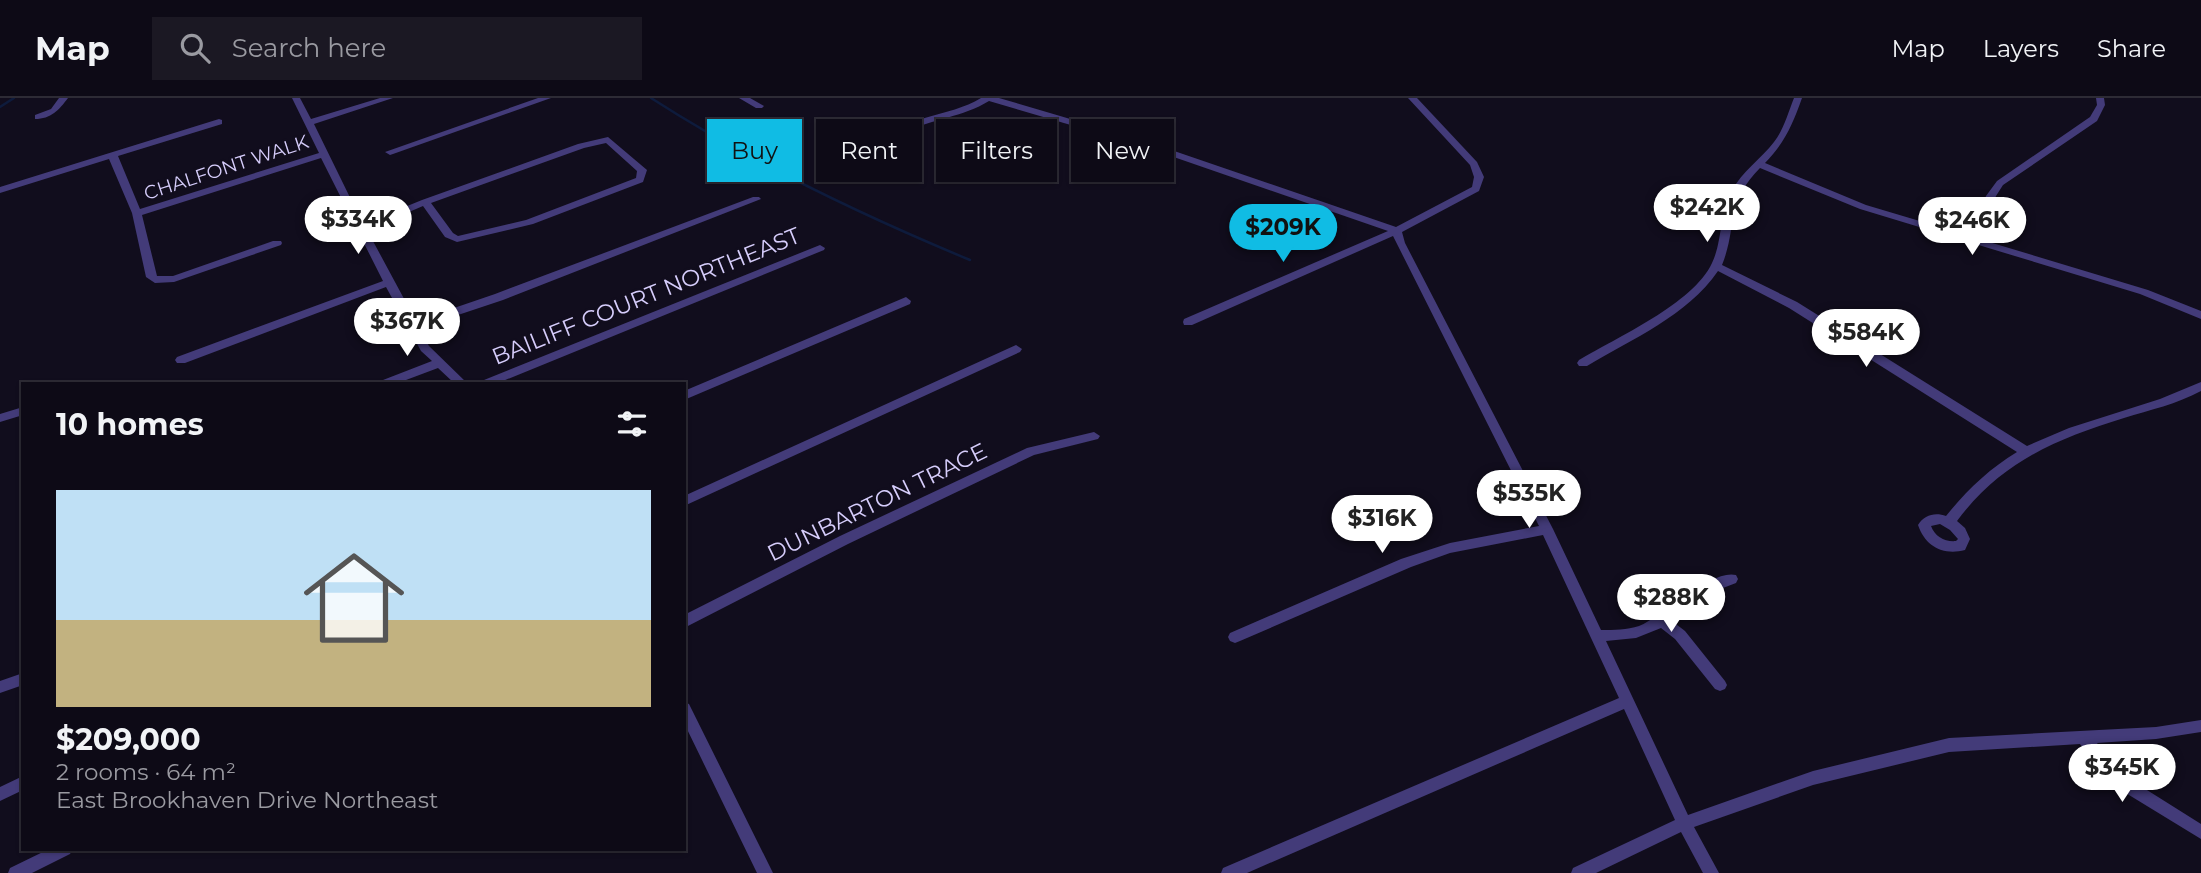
<!DOCTYPE html>
<html lang="en">
<head>
<meta charset="utf-8">
<style>
  body { margin:0; font-family:Montserrat,sans-serif; background:#1b1823; color:#f1f3f6; height:100vh; display:flex; flex-direction:column; font-size:26px; white-space:nowrap }
  * { box-sizing:border-box; margin:0 }
  p { font-size:23px; color:#9a9aa1 }
  .icon { flex:none; width:38px; height:38px; fill:none; stroke:currentColor; stroke-width:2; stroke-linecap:round; stroke-linejoin:round }
  .map { position:relative; flex:1; overflow:hidden }
  .sheet { position:absolute; left:21px; top:284px; width:665px; height:469px; display:flex; flex-direction:column; background:#0d0a16; border-radius:0px; box-shadow:0 2px 5px #0004,0 0 0 2px #2d2b35 }
  .sheet>* { flex:none }
  .top-card { position:absolute; left:707px; top:21px; width:665px; height:63px; display:flex; gap:14px }
  .price { position:absolute; translate:-50% -60px; padding:0 16px; border-radius:24px; background:#fff; color:#222; font-size:23px; line-height:46px; filter:drop-shadow(0 2px 4px #0008) }
  .price::after { content:''; position:absolute; left:50%; top:42px; width:21px; height:16px; margin-left:-10px; background:inherit; clip-path:polygon(0 0,100% 0,50% 100%) }
  .price.current { background:#10bce4; color:#111 }
  ul { padding:0; list-style:none }
  li { display:grid; align-content:center; gap:14px; height:371px; padding:0 35px }
  li span { display:grid; place-items:center; height:217px; border-radius:0px; color:#555 }
  li>.icon { margin-inline-start:auto }
  span .icon { width:126px; height:126px; fill:#fffc; stroke-width:1 }
  li b { font-size:30px }
  h2 { display:flex; justify-content:space-between; align-items:center; height:84px; padding:0 35px; font-size:30px }
  .tag { padding:0 24px; border-radius:0px; background:#0d0a16; box-shadow:0 2px 5px #0004,0 0 0 2px #2d2b35; font-size:24px; line-height:63px }
  .tag.current { background:#10bce4; color:#111 }
  header { display:flex; align-items:center; gap:42px; box-sizing:border-box; height:98px; padding:0 35px; background:#0d0a16; border-bottom:2px solid #2d2b35 }
  header strong { font-size:33px }
  nav { display:flex; gap:38px; margin-inline-start:auto; font-size:24px }
  .search { width:490px; height:63px; background:#1b1823; display:flex; align-items:center; gap:18px; box-sizing:border-box; padding:0 24px; border-radius:0px; color:#9a9aa1; font-size:26px }
  .map>svg:first-child { display:block }
</style>
</head>
<body>
<header>
<strong>Map</strong>
<div class="search"><svg class="icon" aria-label="search" viewBox="0 0 24 24"><circle cx="10" cy="10" r="6"/><path d="M15 15l6 6"/></svg>Search here</div>
<nav><a>Map</a><a>Layers</a><a>Share</a></nav>
</header>
<div class="map">
<svg width="2201" height="775" viewBox="0 0 2201 775">
  <rect width="100%" height="100%" fill="#110d1d"/>
  <g fill="none" stroke-linecap="round" stroke-linejoin="round">
    <path stroke="#0e1b3c" stroke-width="2.5" d="M651,0C752,65 859,116 970,162
      M0,9L14,0"/>
    <path fill="#433b79" fill-rule="evenodd" d="M59,0H68C59,12 51,21 35,21V17L51,11Z
      M292,0H300L311,21L380,0H393L314,26L363,126L422,102L578,46L608,39L647,72L643,84L533,126L457,144L445,139L423,108L367,132L416,223L495,196L753,99H759L761,101L503,202L419,230L429,248L467,285H454L438,270L398,285H381L383,282L432,263L421,253L386,189L185,265H177L175,262L177,259L383,183L321,60L142,117L157,178H173L273,143H281L282,145L281,147L174,184L155,185L146,179L132,115L109,61L0,95V89L219,21L222,22V26L118,58L140,111L319,55ZM606,45L637,73L636,80L526,122L458,138L453,135L431,105L584,50Z
      M538,0H551L393,56L390,57L385,54Z
      M739,0H750L764,8L762,10H756Z
      M981,0H999L1145,43L1396,129L1472,89L1474,79L1470,67L1408,0H1417L1477,64L1484,79L1479,93L1402,134L1405,145L1553,431L1601,532C1614,532 1627,532 1639,528C1664,518 1711,471 1736,477L1738,481L1736,485L1710,495L1672,523L1685,533L1725,583L1727,587L1725,591L1720,593L1715,591L1675,541L1661,530L1636,540L1606,543L1688,717L1813,673L1949,640L2156,629L2201,622V634L2156,641L2097,645L2115,668L2139,687L2201,726V741L2129,697L2105,678L2080,646L1949,654L1813,687L1694,729L1719,775H1703L1681,734L1596,775H1571L1573,770L1675,722L1624,611L1247,775H1221L1223,770L1619,600L1543,437L1450,455L1411,469L1240,543L1235,545L1230,543L1228,539L1230,535L1401,461L1450,445L1539,428L1393,138L1192,227H1184L1183,224L1184,221L1388,133L1139,47L989,3C963,19 932,21 905,34C896,38 891,46 883,50L878,47C902,16 949,20 981,0Z
      M1794,0H1802C1793,26 1784,46 1765,65L1866,107L1970,138L1986,98L1997,83L2090,19L2097,7L2096,0H2104L2105,7L2097,23L2003,87L1996,98L1979,141L2148,192L2201,213V221L2140,196L1860,111L1760,70C1725,105 1738,127 1722,167L1797,204L2027,348L2069,330L2160,301L2201,284V293C2177,306 2150,312 2124,320C2056,341 2001,364 1957,423L1965,430L1970,441L1965,452C1943,458 1925,448 1918,427C1924,417 1935,414 1946,418C1967,392 1989,371 2017,354L1789,210L1718,173C1687,218 1632,241 1587,268H1579L1577,265L1579,262C1616,240 1694,205 1712,165C1723,142 1719,115 1732,93C1742,73 1761,61 1774,44C1784,31 1788,15 1794,0ZM1940,426L1950,432L1958,441L1956,443C1945,444 1935,439 1931,428Z
      M820,147L825,150L824,152L498,285H482L484,282Z
      M906,199L911,203L910,206L684,302V293Z
      M1016,247L1022,251L1020,254L684,408V398Z
      M23,309V317L0,324V316Z
      M1094,334L1100,338L1098,341L1034,357L848,446L684,530V517L840,438L1027,350Z
      M23,575V587L0,595V583Z
      M684,604L689,606L773,775H757L684,625Z
      M23,678V692L0,703V689Z
      M49,751H73L70,756L32,775H8L10,770Z"/>
  </g>
  <g text-anchor="middle" stroke-width="5" stroke-linejoin="round" paint-order="stroke">
    <g font-size="19" fill="#d6cdfb" stroke="#110d1d">
      <text transform="translate(226 69) rotate(-18)" y="7">CHALFONT WALK</text>
    </g>
    <g font-size="23" fill="#d6cdfb" stroke="#110d1d">
      <text transform="translate(646 198) rotate(-22)" y="8">BAILIFF COURT NORTHEAST</text>
      <text transform="translate(877 404) rotate(-26)" y="8">DUNBARTON TRACE</text>
    </g>
  </g>
</svg>
<b class="price" style="left:1707px;top:146px">$242K</b>
<b class="price" style="left:358px;top:158px">$334K</b>
<b class="price" style="left:1972px;top:159px">$246K</b>
<b class="price current" style="left:1283px;top:166px">$209K</b>
<b class="price" style="left:407px;top:260px">$367K</b>
<b class="price" style="left:1866px;top:271px">$584K</b>
<b class="price" style="left:1529px;top:432px">$535K</b>
<b class="price" style="left:1382px;top:457px">$316K</b>
<b class="price" style="left:1671px;top:536px">$288K</b>
<b class="price" style="left:2122px;top:706px">$345K</b>
<div class="top-card">
<a class="tag current">Buy</a>
<a class="tag">Rent</a>
<a class="tag">Filters</a>
<a class="tag">New</a>
</div>
<section class="sheet">
<h2>10 homes<svg class="icon" aria-label="filters" viewBox="0 0 24 24"><path d="M4 7h16M4 17h16"/><circle cx="9" cy="7" r="2"/><circle cx="15" cy="17" r="2"/></svg></h2>
<ul>
<li><span style="background:linear-gradient(#bfe0f5 60%,#c2b280 0)"><svg class="icon" aria-label="home" viewBox="0 0 24 24"><path d="M3 11l9-7 9 7M6 9v11h12V9"/></svg></span><div><b>$209,000</b><p>2 rooms · 64 m²</p><p>East Brookhaven Drive Northeast</p></div></li>
</ul>
</section>
</div>
</body>
</html>
